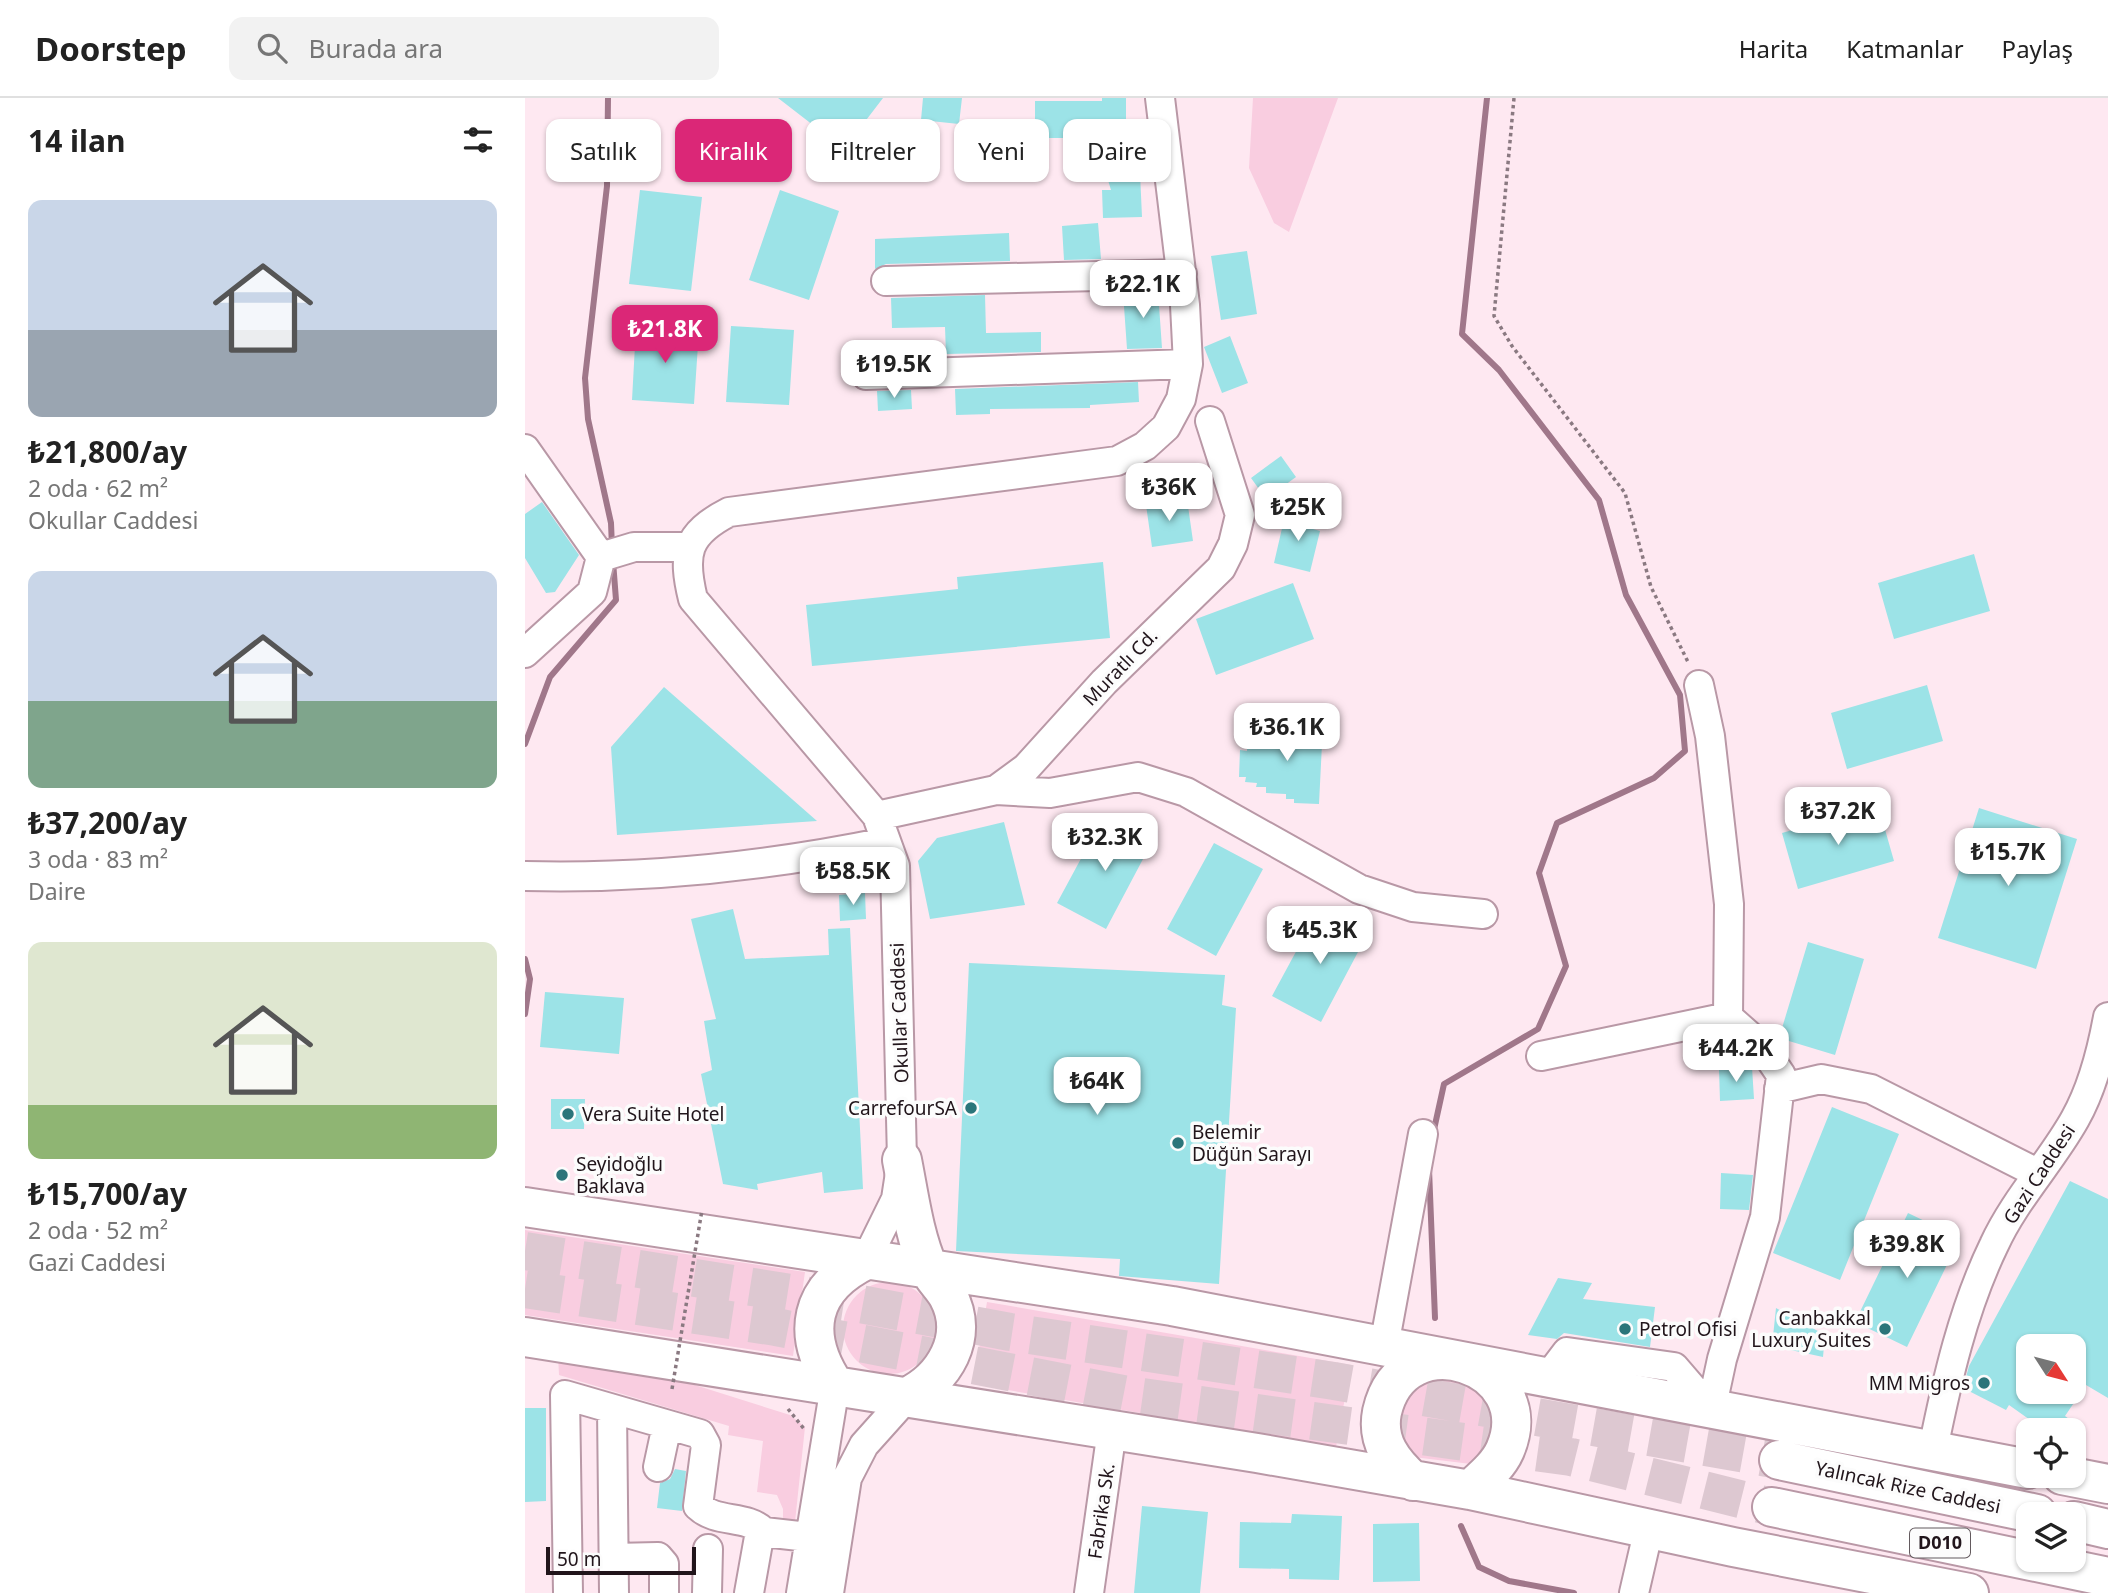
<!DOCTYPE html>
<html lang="tr">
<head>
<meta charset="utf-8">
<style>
  body { margin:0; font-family:"Noto Sans",sans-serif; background:#f2f2f2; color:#222; height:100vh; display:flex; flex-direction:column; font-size:26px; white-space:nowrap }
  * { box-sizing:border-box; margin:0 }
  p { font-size:23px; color:#767676 }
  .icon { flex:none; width:38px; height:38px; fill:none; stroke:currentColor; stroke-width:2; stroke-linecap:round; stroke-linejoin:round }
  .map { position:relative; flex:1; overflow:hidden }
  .sheet { display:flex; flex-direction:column; background:#fff; width:525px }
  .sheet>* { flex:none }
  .guide { position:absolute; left:21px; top:21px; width:665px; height:63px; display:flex; gap:14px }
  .needle { width:46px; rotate:126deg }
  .controls { position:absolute; left:1491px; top:1236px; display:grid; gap:14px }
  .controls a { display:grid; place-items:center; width:70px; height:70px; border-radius:14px; background:#fff; box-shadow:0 2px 5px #0004; font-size:35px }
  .scale { position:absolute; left:21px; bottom:18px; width:150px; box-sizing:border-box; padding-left:7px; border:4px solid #21151b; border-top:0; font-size:19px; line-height:24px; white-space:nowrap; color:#21151b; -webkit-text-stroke:5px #fcfcfc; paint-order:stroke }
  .price { position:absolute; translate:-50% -60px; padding:0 16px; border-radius:14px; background:#fff; color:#222; font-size:23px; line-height:46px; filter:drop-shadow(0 2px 4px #0008) }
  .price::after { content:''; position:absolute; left:50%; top:42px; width:21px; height:16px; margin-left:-10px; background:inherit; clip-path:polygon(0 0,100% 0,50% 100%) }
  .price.selected { background:#db2777; color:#fff }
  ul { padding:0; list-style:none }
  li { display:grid; align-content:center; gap:14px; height:371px; padding:0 28px }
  li span { display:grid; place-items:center; height:217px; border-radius:14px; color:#555 }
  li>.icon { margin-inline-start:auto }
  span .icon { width:126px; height:126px; fill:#fffc; stroke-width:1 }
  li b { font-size:30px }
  h2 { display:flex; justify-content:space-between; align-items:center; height:84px; padding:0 28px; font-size:30px }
  .chip { padding:0 24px; border-radius:14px; background:#fff; box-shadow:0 2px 5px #0004; font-size:24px; line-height:63px }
  .chip.selected { background:#db2777; color:#fff }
  header { display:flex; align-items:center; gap:42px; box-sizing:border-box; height:98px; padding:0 35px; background:#fff; border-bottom:2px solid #e0e0e0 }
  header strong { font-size:33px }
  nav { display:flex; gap:38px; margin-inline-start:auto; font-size:24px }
  .search { width:490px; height:63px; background:#f2f2f2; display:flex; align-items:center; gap:18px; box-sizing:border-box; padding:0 24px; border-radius:14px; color:#767676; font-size:26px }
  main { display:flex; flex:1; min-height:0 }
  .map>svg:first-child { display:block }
</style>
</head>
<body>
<header>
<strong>Doorstep</strong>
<div class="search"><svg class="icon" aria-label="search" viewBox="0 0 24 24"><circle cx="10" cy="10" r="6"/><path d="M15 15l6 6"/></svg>Burada ara</div>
<nav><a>Harita</a><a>Katmanlar</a><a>Paylaş</a></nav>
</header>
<main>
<section class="sheet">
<h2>14 ilan<svg class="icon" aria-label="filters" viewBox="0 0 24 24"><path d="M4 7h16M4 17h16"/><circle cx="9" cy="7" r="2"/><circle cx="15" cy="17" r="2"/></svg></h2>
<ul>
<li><span style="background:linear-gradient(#c9d6e8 60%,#9aa5b1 0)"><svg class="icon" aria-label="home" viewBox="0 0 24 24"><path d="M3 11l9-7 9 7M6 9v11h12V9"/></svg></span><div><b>₺21,800/ay</b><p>2 oda · 62 m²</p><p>Okullar Caddesi</p></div></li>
<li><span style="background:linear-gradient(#c9d6e8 60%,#7fa58c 0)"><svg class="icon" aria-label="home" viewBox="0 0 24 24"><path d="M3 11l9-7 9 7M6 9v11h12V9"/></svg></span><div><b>₺37,200/ay</b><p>3 oda · 83 m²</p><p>Daire</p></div></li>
<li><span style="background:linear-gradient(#dfe7d0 75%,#8fb573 0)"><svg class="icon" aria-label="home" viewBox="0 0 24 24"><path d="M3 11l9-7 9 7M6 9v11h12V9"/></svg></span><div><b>₺15,700/ay</b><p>2 oda · 52 m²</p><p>Gazi Caddesi</p></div></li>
</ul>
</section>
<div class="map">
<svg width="1583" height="1495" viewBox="0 0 1583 1495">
  <rect width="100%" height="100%" fill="#fee8f1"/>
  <path fill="#f9cde0" d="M728,0H813L764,134L749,125L724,70Z
    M0,1132L280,1174L268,1258L0,1217Z
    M318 1230a46 46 0 1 1 92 0a46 46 0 1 1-92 0Z
    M462,1204L826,1267L811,1349L448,1286Z
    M33,1257L116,1270L265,1317L280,1329L270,1424L258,1422V1411L252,1397L232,1394L238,1343L203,1337L204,1328L34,1277Z
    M924,1280C933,1284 944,1286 951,1291C978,1312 967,1346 946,1366L888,1359C862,1321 879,1285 924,1280Z"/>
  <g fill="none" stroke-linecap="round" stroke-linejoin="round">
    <path stroke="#a0778a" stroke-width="6" d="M83,0L82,88L60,280L63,321L86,425L87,449
      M0,646L25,579L91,502L88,463
      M0,861L5,881L0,916
      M908,1036L919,986L1013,931L1041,868L1014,775L1032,725L1129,680L1160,653L1155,597L1101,497L1074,402L974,272L937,236L962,0
      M904,1071L910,1220
      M936,1428L954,1469L984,1483L1049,1495"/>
  </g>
  <path fill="#9ce3e7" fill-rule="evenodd" d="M253,0H358L319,51Z
    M398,0H437L434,26L396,22Z
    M577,0H601V47L609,45L618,74L615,75L617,119L578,120L577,92H586L570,40H510V3H577Z
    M115,92L177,99L166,193L104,186Z
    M255,92L314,113L284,202L224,182Z
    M573,125L576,161L539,162L537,128Z
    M484,135L485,163L361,166L350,171V141Z
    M722,153L732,216L696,222L686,158Z
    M633,193L637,250L602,251L598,194Z
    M460,197L461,235L516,234V254L421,256L420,229L367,230L366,200Z
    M206,228L269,232L264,307L201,304Z
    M111,229L174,232L169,306L107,302Z
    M705,238L723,285L697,295L679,249Z
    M613,284L614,304L565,307V310L465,311V316L431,317L430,291Z
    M386,292L387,311L353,313L352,293Z
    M756,358L771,379L745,398H739L726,380Z
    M662,401L668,443L627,449L621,407Z
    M17,404L54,457L30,494L21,495L0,460V416Z
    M773,413L791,417L788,431L795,433L785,474L749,465L758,426L769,429Z
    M1449,456L1465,513L1369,541L1353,485Z
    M578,464L585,540L287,568L281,507L433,491L432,479Z
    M768,485L789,541L691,577L671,521Z
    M1402,587L1418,643L1322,671L1306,615Z
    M139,589L292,723L92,737L86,649Z
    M773,624L798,626L794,706L769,705V701H761V696L741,695V689H731L732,685L720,684L721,679H714L715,652L722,653V644L743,641V635L764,636V631L772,632Z
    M1353,707L1369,763L1273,791L1257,735Z
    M1454,710L1552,741L1511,871L1413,840Z
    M579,718L627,744L581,831L532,805Z
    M479,724L500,807L405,821L393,763L412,740Z
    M689,745L738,771L691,858L642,831Z
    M340,795L341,821L315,823L314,797Z
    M208,811L220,861L304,857L303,831L325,830L338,1091L299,1095L297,1074L232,1086L233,1092L198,1086L176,976L187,972L179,923L191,921L166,821Z
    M794,811L842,837L796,924L747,898Z
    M1283,844L1339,861L1310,957L1254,940Z
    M444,865L700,877L697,907L711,910L694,1186L594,1178L595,1161L431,1153Z
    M20,894L99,900L94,956L15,949Z
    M1227,969L1229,1001L1195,1003L1194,971Z
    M26,1001H60L59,1031H26Z
    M1307,1009L1374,1036L1315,1182L1248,1155Z
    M1196,1075L1228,1077L1224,1112L1195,1111Z
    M1545,1083L1583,1101V1300L1561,1287L1540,1318L1559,1332H1519L1484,1307L1481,1312L1438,1290L1444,1268ZM1503,1248H1549V1293H1503Z
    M1383,1115L1435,1140L1382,1249L1330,1224Z
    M1033,1180L1067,1185L1058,1201L1130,1209L1125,1249L1039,1235L1032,1241L1003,1237Z
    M1251,1210L1300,1237L1298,1259L1247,1248Z
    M0,1310H21V1403L0,1404Z
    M150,1371L161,1373L157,1413L132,1410L135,1385L145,1381Z
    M617,1408L683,1414L675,1495H609Z
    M767,1416L817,1418L814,1482L764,1481V1471L714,1470L715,1424L766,1425Z
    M894,1425L895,1483L848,1484V1426Z"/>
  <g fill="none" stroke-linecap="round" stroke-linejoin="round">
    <path stroke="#ddc8d1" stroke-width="38" stroke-dasharray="38 19" stroke-linecap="butt" d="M0,1153L335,1206L485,1234L809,1283L1254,1362
      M0,1191L251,1229L603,1297L1046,1359L1247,1409"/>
    <g stroke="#b998a6" stroke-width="32">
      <path id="minor" d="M361,183L657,176
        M341,277L663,266
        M0,351L76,459
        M76,459L109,449H164
        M0,555L67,494L76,459
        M1174,587L1185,638L1204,806L1203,919L1237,949L1256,977L1240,1119L1197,1261L1186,1312
        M471,692L525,695L613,679L661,694L834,791L888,809L958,816
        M352,718L471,692L501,670L579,584L696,470L708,446L715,417L685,323
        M0,778C120,781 244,768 361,744
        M1016,958L1203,919
        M1254,991L1296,981L1346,991L1512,1075
        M341,1162L371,1101L377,1062L370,768L352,718L168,501C157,456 161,436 204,414L592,363L620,348L641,329L656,301L663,266L660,207L635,0
        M859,1248L898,1036
        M1023,1279L1042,1254L1149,1269L1186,1312
        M87,1311L89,1495
        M1408,1351C1422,1282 1438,1211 1469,1147C1490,1101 1526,1064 1550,1021C1567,991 1577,952 1583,919
        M133,1369L142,1327
        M89,1460L133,1459L139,1466V1495
        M43,1495L40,1297L175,1336L181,1347L173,1408C192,1426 221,1416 239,1434
        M182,1495L183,1451
        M224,1495L234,1439L239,1434L283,1439
        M276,1495L310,1288
        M304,1495L322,1380L339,1347L382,1299
        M564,1495L587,1332
        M1109,1495L1124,1430"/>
    </g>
    <g stroke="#b998a6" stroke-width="42">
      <path id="highway" d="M377,1062C384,1097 389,1138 404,1171C409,1181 418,1189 423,1198C445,1239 419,1281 382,1299
        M0,1109L647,1208L1503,1371
        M0,1239L732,1355L945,1392L1208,1449L1444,1495
        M310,1288C275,1236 284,1190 341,1162
        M1254,1362L1512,1416
        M1537,1377L1583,1386
        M888,1383C868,1365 851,1344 857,1314C878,1220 1017,1267 980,1352C973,1368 958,1380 945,1392
        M1247,1409L1583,1479
        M1549,1423L1583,1431"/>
    </g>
    <path stroke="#8a7981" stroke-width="3.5" stroke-dasharray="3.5 3.5" stroke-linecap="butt" d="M989,0L969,218L987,248L1100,395L1126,489L1164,566
      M263,1311L280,1332"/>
    <use href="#minor" stroke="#fff" stroke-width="28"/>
    <use href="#highway" stroke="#fff" stroke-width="38"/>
    <path stroke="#8a7981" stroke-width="3.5" stroke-dasharray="3.5 3.5" stroke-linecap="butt" d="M147,1291L177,1112"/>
  </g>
  <g fill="#2b757a" stroke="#fcfcfc" stroke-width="2.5">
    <circle cx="446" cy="1010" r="7"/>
    <circle cx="43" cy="1016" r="7"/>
    <circle cx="653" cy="1045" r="7"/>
    <circle cx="37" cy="1077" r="7"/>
    <circle cx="1100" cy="1231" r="7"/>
    <circle cx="1360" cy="1231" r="7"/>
    <circle cx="1459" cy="1285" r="7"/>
  </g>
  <g text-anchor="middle" stroke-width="7" stroke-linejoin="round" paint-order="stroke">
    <rect fill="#fcfcfc" stroke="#635a5e" stroke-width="2" x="1385" y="1430.5" width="60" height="29" rx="5"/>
    <g font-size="18" font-weight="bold" fill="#21151b">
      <text x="1415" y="1451">D010</text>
    </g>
    <g font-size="19" fill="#21151b" stroke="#fcfcfc">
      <text transform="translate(595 569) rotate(-46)" y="7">Muratlı Cd.</text>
      <text transform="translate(374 915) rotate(-92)" y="7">Okullar Caddesi</text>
      <text transform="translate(1514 1076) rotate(-57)" y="7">Gazi Caddesi</text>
      <text transform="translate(1383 1389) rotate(12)" y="7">Yalıncak Rize Caddesi</text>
      <text transform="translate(576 1413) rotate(-82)" y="7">Fabrika Sk.</text>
    </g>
    <g font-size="19" fill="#21151b" stroke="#fcfcfc" text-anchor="start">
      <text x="432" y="1017" text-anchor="end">CarrefourSA</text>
      <text x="57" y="1023">Vera Suite Hotel</text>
      <text x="667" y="1041">Belemir<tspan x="667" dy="22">Düğün Sarayı</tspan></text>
      <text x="51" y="1073">Seyidoğlu<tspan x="51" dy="22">Baklava</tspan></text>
      <text x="1346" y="1227" text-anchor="end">Canbakkal<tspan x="1346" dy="22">Luxury Suites</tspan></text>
      <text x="1114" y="1238">Petrol Ofisi</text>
      <text x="1445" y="1292" text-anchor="end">MM Migros</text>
    </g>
  </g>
</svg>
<div class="controls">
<a><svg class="needle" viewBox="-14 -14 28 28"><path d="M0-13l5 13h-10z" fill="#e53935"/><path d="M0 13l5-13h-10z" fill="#767676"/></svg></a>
<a><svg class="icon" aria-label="locate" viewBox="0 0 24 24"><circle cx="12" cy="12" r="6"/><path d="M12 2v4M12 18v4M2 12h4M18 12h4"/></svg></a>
<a><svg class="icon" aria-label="layers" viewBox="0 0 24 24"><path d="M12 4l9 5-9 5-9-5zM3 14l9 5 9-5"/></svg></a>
</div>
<div class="scale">50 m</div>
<b class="price" style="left:618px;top:222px">₺22.1K</b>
<b class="price selected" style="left:140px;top:267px">₺21.8K</b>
<b class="price" style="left:369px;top:302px">₺19.5K</b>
<b class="price" style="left:644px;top:425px">₺36K</b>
<b class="price" style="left:773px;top:445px">₺25K</b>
<b class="price" style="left:762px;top:665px">₺36.1K</b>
<b class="price" style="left:1313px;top:749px">₺37.2K</b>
<b class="price" style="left:580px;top:775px">₺32.3K</b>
<b class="price" style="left:1483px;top:790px">₺15.7K</b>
<b class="price" style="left:328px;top:809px">₺58.5K</b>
<b class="price" style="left:795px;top:868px">₺45.3K</b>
<b class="price" style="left:1211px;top:986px">₺44.2K</b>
<b class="price" style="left:572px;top:1019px">₺64K</b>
<b class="price" style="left:1382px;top:1182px">₺39.8K</b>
<div class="guide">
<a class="chip">Satılık</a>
<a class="chip selected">Kiralık</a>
<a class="chip">Filtreler</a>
<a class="chip">Yeni</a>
<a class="chip">Daire</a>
</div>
</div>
</main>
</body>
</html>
